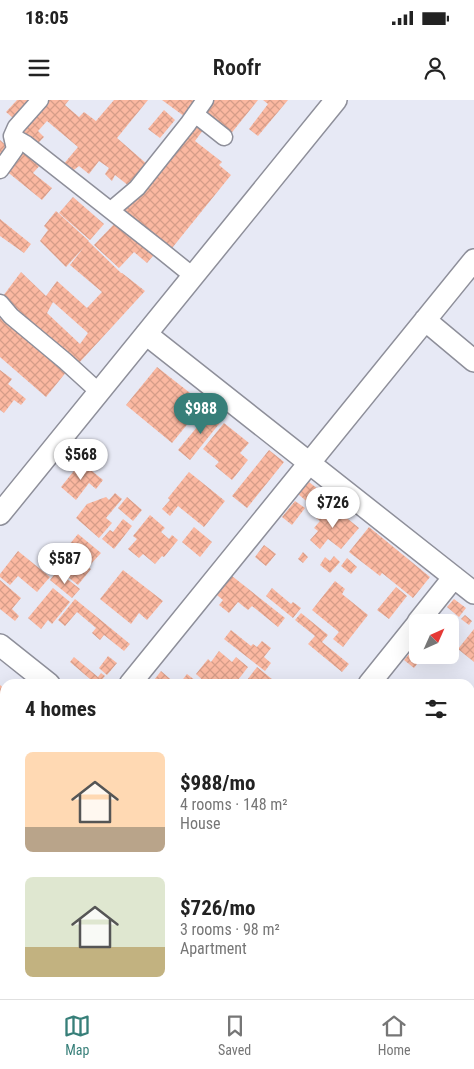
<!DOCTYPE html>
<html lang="en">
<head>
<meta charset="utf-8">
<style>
  body { margin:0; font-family:"Roboto Condensed",sans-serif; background:#f6f6f6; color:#222; height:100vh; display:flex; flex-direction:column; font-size:19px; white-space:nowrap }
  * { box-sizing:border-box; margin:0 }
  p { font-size:16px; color:#767676 }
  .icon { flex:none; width:28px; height:28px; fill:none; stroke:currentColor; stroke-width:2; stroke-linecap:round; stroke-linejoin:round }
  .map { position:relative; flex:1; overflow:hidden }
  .details { position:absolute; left:0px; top:579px; width:475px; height:321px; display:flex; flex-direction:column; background:#fff; border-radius:15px 15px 0 0; box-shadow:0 5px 20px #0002 }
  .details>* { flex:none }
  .needle { width:32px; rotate:45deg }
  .tools { position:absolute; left:409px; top:514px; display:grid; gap:10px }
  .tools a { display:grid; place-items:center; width:50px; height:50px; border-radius:8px; background:#fff; box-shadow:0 5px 20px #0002; font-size:25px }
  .price { position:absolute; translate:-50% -42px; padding:0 11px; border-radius:18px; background:#fff; color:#222; font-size:16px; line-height:32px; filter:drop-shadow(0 1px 2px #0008) }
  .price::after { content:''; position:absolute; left:50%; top:30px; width:15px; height:11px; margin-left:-8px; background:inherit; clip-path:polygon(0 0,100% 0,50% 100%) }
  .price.current { background:#377f79; color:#fff }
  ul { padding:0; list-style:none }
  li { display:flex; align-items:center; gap:15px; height:125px; padding:0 25px }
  li span { display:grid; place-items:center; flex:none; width:140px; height:100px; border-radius:8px; color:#555 }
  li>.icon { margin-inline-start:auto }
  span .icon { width:60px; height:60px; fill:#fffc; stroke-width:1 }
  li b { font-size:21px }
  h2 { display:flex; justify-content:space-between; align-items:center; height:60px; padding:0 25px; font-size:21px }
  .status { display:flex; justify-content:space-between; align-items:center; height:35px; padding:0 25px; background:#fff; direction:ltr }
  .status svg { height:14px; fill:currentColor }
  header { display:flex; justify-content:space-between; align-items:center; height:65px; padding:0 25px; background:#fff; font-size:22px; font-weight:600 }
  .tab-bar { display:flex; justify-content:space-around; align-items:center; height:70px; border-top:1px solid #e0e0e0; background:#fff; font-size:14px; color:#767676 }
  .tab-bar a { display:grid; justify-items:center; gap:2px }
  .tab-bar .current { color:#377f79 }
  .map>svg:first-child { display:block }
</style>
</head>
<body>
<div class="status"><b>18:05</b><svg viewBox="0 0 49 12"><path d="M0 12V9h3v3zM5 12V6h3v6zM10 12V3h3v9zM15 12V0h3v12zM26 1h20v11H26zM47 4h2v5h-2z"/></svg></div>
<header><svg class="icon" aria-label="menu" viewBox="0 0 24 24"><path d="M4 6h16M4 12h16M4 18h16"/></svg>Roofr<svg class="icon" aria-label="person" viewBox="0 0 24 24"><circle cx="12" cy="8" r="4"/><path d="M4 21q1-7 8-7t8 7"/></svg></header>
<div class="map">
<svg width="474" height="899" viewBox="0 0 474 899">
  <defs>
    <pattern id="building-cross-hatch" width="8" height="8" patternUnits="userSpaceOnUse" patternTransform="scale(1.25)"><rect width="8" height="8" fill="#fbb8a1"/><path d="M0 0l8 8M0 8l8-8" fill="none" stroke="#d69d89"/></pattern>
  </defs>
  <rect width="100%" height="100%" fill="#e7e9f5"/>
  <path fill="url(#building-cross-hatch)" fill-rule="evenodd" d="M17,0H29L13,18L6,12Z
    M43,0H69L65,5L79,17L84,12L96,21L114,0H148L117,38L148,65L129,86L115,75L112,81L105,74L109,68L99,61L89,74L79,66L70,73L62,66L78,47L47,21L38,31L44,37L35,46L18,32Z
    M162,0H202L188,19Z
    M207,0H258L229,36L198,12Z
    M263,0H288L258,36L249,29L268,4Z
    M164,10L175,20L160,38L148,29Z
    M196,18L206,26L195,41L222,62L219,65L231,75L168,153L119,114Z
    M0,40L11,50L0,62Z
    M21,46L43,62L33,73L52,88L42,100L10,74L2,70Z
    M73,97L104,124L90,140L59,113Z
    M56,111L89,141H88L121,173H122L145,191L78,264L29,221L3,196L21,172L46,196L57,181L87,208L102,192L70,165L84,147L66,167L40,141L48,130L44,126ZM53,202L88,233L80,244L47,213Z
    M120,118L158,150L147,163L134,152L119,168L94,145Z
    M0,119L31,144L24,153L0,136Z
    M0,218L67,271L46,297L0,257Z
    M157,267L204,304L172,343L126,305Z
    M0,270L12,279L8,284L26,299L21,305L14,300L4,313L0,310Z
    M212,309L223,319L190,360L178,350Z
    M224,323L249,343L240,353L248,360L232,380L215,366L219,362L203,349Z
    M269,350L284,362L247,408L232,396Z
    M81,362L103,380L96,389L89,383L76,400L61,387Z
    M189,372L225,401L204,427L178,406L170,416L162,409L170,400L168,398Z
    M309,382L328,397L317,410L298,394Z
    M115,393L122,399L106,418L112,423L99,438L76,418L87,404L106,397L109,400Z
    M127,397L142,410L133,421L118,408Z
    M295,401L305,408L292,425L282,417Z
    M332,406L359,428L341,449L328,439L320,449L310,440L318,431L314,428L320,421L316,418L324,410L327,412Z
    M150,415L165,428L161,432L169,439L172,435L178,440L164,457L162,456L155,464L143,454L139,458L128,449L137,439L133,436Z
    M123,419L132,426L114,449L102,439L110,430L113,432Z
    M194,427L212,442L200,457L182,442Z
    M369,427L430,477L413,498L382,473L380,476L349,452Z
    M78,434L101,453L90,465L75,453L65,465L53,455L60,447L64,451Z
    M264,445L276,454L266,466L255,457Z
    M18,451L50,477L37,492L18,476L10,485L0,477V474Z
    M303,452L308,457L303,463L298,459Z
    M334,456L340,462L330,473L320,465L325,457L330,461Z
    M347,458L357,467L351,474L341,466Z
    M73,461L80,467L83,463L91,469L78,485L63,473Z
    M123,470L163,501L147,520L139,513L131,524L100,499Z
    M57,471L80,489L72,498L50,480Z
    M227,472L285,518L278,527L252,506L248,510L238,502L229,513L219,505L223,500L212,491Z
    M0,480L21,498L12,509L19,516L15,521L0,509Z
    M335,481L345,489L342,494L368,515L343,547L333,539L339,532L312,510Z
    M396,487L407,496L389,519L377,510Z
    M53,488L70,502L52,524L48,520L41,529L28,518Z
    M272,488L291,504L293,502L301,508L293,518L266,496Z
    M75,499L130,544L124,551L104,535L100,540L92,533L96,528L77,512L65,526L58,520Z
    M454,499L466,508L459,517L447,507Z
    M301,513L328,535L322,542L349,564L342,572L308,544L315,536L295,520Z
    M465,515L472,521L469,525L461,519Z
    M474,529V562L458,549Z
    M231,530L251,546L253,544L257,547L262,541L271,548L264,557L271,563L265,571L224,539Z
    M418,544V555H424L414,568L404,560Z
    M219,551L232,562L236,557L248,567L235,584H207L196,574L208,559L211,562Z
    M108,556L117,563L107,575L99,568Z
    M74,557L98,577L101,573L105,576L98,584H96L70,562Z
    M257,567L278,584H256L255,583L254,584H244Z
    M161,571L176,584H151Z
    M187,574L200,584H181L180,583Z
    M0,585L5,589V639L0,635Z
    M470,603L474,606V635L470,640Z
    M470,660L474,663V677L470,674Z
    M474,695V711L470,715V699Z
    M474,767V788L470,794V772Z
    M470,799L474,802V817L470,814Z
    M5,816V849L0,845V822Z
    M0,853L5,857V867L0,863Z
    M5,883V895H31L36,899H4L0,896V889Z
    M61,895H81L86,899H58Z
    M194,895H208L213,899H190Z
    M213,895H228L225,899H218Z
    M312,895H326L323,899H309Z
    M376,895H403L408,899H373Z"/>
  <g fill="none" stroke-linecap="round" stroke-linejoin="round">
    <g stroke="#8e8f9a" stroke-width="19">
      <path id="pedestrian" d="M195,14L224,37
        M12,36L26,44L162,151L193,176
        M0,70L15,49L12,36L16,27L40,0
        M111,110L137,88L188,24L205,0
        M0,203L11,216L65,261L99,292"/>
    </g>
    <g stroke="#8e8f9a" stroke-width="24">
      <path id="minor" d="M425,220L474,261
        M146,234L474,493
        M0,414L336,0
        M418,522L454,477
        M0,545L49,584
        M130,584L474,160
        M369,584L418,523
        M0,740L5,734
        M470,748L474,743
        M445,895L450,899
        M118,899L121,895
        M350,899L353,895"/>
    </g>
    <use href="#pedestrian" stroke="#fff" stroke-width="16"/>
    <use href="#minor" stroke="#fff" stroke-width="21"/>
  </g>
</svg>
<div class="tools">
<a><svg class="needle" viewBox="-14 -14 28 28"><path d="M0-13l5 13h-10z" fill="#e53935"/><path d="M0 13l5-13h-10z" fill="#767676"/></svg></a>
</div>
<b class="price current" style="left:201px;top:335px">$988</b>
<b class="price" style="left:81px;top:381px">$568</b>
<b class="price" style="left:333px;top:429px">$726</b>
<b class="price" style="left:65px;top:485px">$587</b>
<section class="details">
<h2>4 homes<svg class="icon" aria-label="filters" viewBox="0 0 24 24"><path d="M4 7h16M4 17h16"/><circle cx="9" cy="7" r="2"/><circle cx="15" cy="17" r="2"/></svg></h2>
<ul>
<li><span style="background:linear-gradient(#ffd9b3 75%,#b9a48a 0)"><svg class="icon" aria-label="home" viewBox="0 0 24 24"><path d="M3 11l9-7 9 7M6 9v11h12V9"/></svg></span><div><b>$988/mo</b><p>4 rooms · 148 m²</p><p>House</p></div></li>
<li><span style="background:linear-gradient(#dfe7d0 70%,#c2b280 0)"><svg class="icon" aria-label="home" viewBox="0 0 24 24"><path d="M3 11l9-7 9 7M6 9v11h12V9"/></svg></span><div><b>$726/mo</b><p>3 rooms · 98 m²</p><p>Apartment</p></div></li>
</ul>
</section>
</div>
<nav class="tab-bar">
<a class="current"><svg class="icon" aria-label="map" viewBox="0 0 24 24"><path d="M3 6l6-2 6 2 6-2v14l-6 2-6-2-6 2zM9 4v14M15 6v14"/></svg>Map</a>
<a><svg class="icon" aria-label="saved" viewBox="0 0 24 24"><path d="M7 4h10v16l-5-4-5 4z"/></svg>Saved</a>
<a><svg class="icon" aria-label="home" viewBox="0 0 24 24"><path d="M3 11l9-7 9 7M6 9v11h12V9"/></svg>Home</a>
</nav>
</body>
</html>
